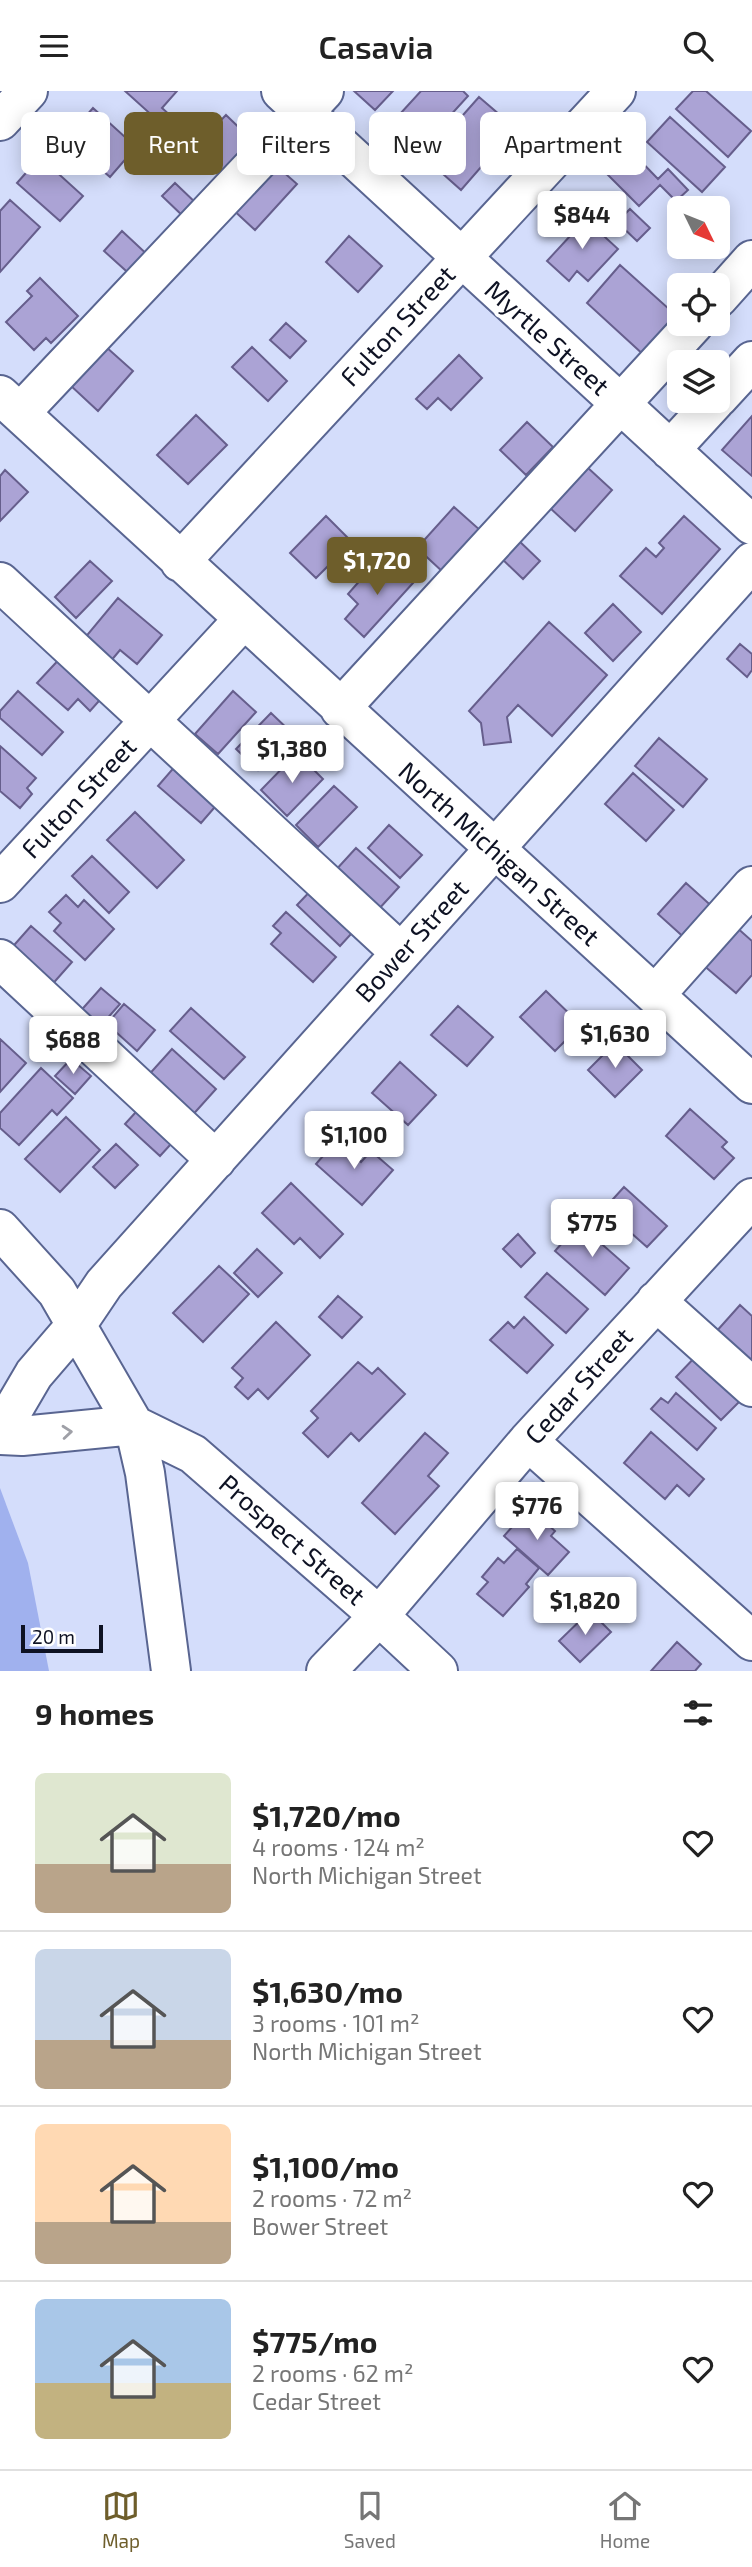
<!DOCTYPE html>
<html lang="en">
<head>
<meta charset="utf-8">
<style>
  body { margin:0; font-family:"Exo 2",sans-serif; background:#f2f2f2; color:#222; height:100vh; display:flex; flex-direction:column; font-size:26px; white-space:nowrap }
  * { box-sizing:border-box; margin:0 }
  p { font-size:23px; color:#767676 }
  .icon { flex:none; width:38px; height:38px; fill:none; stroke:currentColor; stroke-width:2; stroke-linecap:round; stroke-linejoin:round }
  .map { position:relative; height:1580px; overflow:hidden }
  .drawer { display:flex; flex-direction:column; background:#fff; flex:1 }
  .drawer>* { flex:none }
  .guide { position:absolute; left:21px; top:21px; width:710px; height:63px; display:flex; gap:14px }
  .needle { width:46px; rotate:133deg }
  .fabs { position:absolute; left:667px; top:105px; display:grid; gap:14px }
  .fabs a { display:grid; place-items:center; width:63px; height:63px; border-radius:10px; background:#fff; box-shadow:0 4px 18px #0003; font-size:35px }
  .scale { position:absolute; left:21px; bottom:18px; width:82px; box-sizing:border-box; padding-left:7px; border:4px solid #0e1223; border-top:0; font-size:19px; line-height:24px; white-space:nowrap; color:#0e1223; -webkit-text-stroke:5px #fff; paint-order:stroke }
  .price { position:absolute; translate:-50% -60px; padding:0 16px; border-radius:7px; background:#fff; color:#222; font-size:23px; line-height:46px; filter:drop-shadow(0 2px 4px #0008) }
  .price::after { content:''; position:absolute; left:50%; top:42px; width:21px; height:16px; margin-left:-10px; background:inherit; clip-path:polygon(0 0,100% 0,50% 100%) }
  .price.current { background:#6e5e2b; color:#fff }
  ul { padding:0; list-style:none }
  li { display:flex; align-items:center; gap:21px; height:175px; padding:0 35px }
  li+li { border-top:2px solid #e0e0e0 }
  li span { display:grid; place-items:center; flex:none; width:196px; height:140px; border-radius:10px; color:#555 }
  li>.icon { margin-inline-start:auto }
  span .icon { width:84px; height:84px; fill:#fffc; stroke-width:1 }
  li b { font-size:30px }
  h2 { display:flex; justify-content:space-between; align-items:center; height:84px; padding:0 35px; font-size:30px }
  .pill { padding:0 24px; border-radius:10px; background:#fff; box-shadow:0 4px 18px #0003; font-size:24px; line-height:63px }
  .pill.current { background:#6e5e2b; color:#fff }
  header { display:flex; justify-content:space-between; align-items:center; height:91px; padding:0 35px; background:#fff; font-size:32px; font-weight:600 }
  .menu { display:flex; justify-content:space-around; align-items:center; height:98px; border-top:2px solid #e0e0e0; background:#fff; font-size:19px; color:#767676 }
  .menu a { display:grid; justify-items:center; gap:4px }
  .menu .current { color:#6e5e2b }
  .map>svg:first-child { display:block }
</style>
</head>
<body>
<header><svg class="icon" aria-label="menu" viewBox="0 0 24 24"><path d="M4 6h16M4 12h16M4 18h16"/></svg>Casavia<svg class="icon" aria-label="search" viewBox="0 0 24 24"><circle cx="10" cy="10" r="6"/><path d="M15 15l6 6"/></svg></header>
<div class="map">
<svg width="752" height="1580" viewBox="0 0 752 1580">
  <rect width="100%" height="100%" fill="#d4ddfb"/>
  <path fill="#a0b1ee" d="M0,1397L28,1472L49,1580H0Z"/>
  <path fill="#aba3d5" stroke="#665e8c" stroke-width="2" d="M125,0H177L162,17L182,35L162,58L143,41L155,27Z
    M354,0H393L375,19Z
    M421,0H463L468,5L417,61L389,35Z
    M693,0H706L751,40L728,66L676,18Z
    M479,6L515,37L461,99L425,67Z
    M93,17L136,56L110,86L66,48Z
    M226,24L255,52L223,85L194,57Z
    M670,26L725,76L702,101L647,51Z
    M630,59L658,88L668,78L688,99L676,110L660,94L639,115L607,83Z
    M40,66L83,105L60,130L17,92Z
    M272,71L297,93L255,139L230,116Z
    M175,92L198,114L185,127L162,105Z
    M10,109L40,136L0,181V120Z
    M630,118L650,137L637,150L617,131Z
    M581,124L618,158L588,190L577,180L569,190L547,170L571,144L566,140Z
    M122,140L152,168L134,187L104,160Z
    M349,145L382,175L358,201L326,171Z
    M620,174L679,227L646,266L587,212Z
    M40,187L78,225L51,252L46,247L34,259L6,231L32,205L27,200Z
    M286,232L306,250L290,267L270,249Z
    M105,255L133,280L98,320L70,294Z
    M252,256L287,290L268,310L232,276Z
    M459,264L482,287L451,319L438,307L427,318L416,308Z
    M196,324L227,354L188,393L157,364Z
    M752,325V385L722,359Z
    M527,331L553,356L526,384L500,359Z
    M587,376L612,399L575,440L550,417Z
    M5,379L28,401L0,430V385Z
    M454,416L481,440L444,482L417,457Z
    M326,425L352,451L316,487L290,462Z
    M684,425L720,458L662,523L620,485L646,457L656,466L664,457L659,452Z
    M516,447L540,470L523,488L499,465Z
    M90,470L112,490L76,527L55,506Z
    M389,470L413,492L364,546L345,528L358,513L348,503L363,486L369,491Z
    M118,507L162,544L137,573L120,559L110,571L83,549Z
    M613,513L641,541L613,570L585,542Z
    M549,531L607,584L552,645L518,614L507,626L511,651L484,654L481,632L469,620Z
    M740,553L752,563V579L747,586L727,568Z
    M65,562L107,601L90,620L78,608L68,619L37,592Z
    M18,600L63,641L42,664L0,627V620Z
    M233,600L256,621L218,663L195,643Z
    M271,622L293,643L258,679L236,658Z
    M659,647L707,688L683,716L635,675Z
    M0,655L36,687L27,697L32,703L20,717L0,700Z
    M297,662L323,688L287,725L261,699Z
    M184,665L227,702L201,732L158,695Z
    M633,682L674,719L646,750L605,713Z
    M334,695L357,716L318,756L296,734Z
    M135,721L184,769L157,797L107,749Z
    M389,734L422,764L400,787L368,757Z
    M356,757L399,796L377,820L334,781Z
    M92,765L129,801L109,822L72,785Z
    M319,791L362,831L340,855L297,814Z
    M686,792L716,819L688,850L658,823Z
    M66,804L78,816L84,809L114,838L85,869L54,840L61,832L49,821Z
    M286,821L336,866L313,891L271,853L281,842L273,835Z
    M31,835L72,871L49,897L8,861Z
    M735,835L752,850V884L736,902L702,873Z
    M101,897L120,913L96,940L77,924Z
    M546,900L581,934L555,960L520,926Z
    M124,913L155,939L137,960L107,933Z
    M458,915L493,946L467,975L431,944Z
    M191,917L245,966L224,988L170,940Z
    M0,948L26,972L0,1001Z
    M615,952L642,979L615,1006L588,979Z
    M172,958L216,998L189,1028L145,988Z
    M71,968L91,985L75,1003L55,985Z
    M400,971L436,1004L408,1034L372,1002Z
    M41,977L73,1007L57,1024L52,1019L19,1054L0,1037V1022Z
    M146,1010L181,1042L160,1065L125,1033Z
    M690,1018L727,1051L722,1056L734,1067L714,1088L666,1045Z
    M66,1026L100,1059L60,1101L25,1068Z
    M337,1049L361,1071L371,1060L393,1079L362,1114L316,1073Z
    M116,1053L138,1074L115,1097L93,1076Z
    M291,1092L343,1143L320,1167L300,1147L294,1153L262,1122Z
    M624,1096L667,1135L647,1156L604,1118Z
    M579,1133L629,1177L605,1204L555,1160Z
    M518,1143L535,1162L521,1176L503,1158Z
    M257,1158L282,1182L258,1206L234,1182Z
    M219,1175L249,1203L203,1251L173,1222Z
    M547,1182L588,1218L566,1242L525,1206Z
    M338,1205L362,1226L342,1247L319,1226Z
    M740,1214L752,1225V1274L715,1242Z
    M524,1226L553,1254L527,1282L490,1249L508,1231L514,1237Z
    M276,1231L310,1264L268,1308L258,1298L248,1308L235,1296L243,1287L232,1277Z
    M699,1262L744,1306L721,1329L676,1286Z
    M358,1271L372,1283L378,1277L405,1303L359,1350L351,1342L328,1366L303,1342L318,1327L311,1320Z
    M676,1302L716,1337L697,1359L651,1318L661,1307L668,1312Z
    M651,1341L704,1388L689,1405L677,1394L665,1408L624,1372Z
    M425,1342L448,1362L428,1385L439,1395L395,1443L362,1412Z
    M529,1417L555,1440L551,1445L569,1461L548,1484L504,1445Z
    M517,1458L539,1477L526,1493L529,1496L503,1525L477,1503L488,1491L482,1486L498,1467L504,1472Z
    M590,1520L611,1541L580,1571L559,1550Z
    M677,1551L701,1573L695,1580H651Z"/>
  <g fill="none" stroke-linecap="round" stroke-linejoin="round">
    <g stroke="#596591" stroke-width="42">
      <path id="minor" d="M281,0L752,434
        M0,30L28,0
        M718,207L752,169
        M0,304L752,993
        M718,307L752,270
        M20,322L324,0
        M670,359L715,310
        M180,471L616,0
        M0,491L401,862
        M340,618L694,233
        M0,792L243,529
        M0,868L216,1069
        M655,904L752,795
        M0,1138L57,1201L134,1334L145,1382L171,1580
        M656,1210L752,1296
        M0,1341L34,1283L77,1233L104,1193L752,471
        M0,1344L22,1345L134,1334L193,1363L379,1525L438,1580
        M528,1350L752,1550
        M326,1580L379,1525L528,1350L752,1107"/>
    </g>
    <use href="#minor" stroke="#fff" stroke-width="38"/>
  </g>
  <defs><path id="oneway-chevron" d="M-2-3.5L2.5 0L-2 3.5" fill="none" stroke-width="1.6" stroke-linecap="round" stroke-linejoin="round" transform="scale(1.75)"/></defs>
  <use stroke="#9fa0a7" href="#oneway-chevron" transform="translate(67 1341) rotate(-5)"/>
  <g text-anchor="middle" stroke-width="7" stroke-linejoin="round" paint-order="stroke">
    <g font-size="26" fill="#0e1223" stroke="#fff">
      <text transform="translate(398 235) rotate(-47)" y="9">Fulton Street</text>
      <text transform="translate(547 247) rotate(42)" y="9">Myrtle Street</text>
      <text transform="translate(79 707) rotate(-47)" y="9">Fulton Street</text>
      <text transform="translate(499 763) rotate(42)" y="9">North Michigan Street</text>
      <text transform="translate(412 850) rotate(-48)" y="9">Bower Street</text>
      <text transform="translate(579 1295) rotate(-48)" y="9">Cedar Street</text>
      <text transform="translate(292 1449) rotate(41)" y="9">Prospect Street</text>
    </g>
  </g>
</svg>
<div class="fabs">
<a><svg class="needle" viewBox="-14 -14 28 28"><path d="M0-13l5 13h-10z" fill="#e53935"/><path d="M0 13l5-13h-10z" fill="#767676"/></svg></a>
<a><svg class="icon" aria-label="locate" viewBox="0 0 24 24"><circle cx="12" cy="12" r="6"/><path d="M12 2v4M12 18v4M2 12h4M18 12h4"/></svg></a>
<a><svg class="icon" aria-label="layers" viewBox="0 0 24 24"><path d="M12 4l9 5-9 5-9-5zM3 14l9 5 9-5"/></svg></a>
</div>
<div class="scale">20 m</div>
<b class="price" style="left:582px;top:160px">$844</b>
<b class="price current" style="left:377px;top:506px">$1,720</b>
<b class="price" style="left:292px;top:694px">$1,380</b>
<b class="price" style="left:615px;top:979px">$1,630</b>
<b class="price" style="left:73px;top:985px">$688</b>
<b class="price" style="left:354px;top:1080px">$1,100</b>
<b class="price" style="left:592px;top:1168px">$775</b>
<b class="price" style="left:537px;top:1451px">$776</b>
<b class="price" style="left:585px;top:1546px">$1,820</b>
<div class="guide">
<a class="pill">Buy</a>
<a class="pill current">Rent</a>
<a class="pill">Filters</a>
<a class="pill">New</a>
<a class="pill">Apartment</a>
</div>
</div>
<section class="drawer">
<h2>9 homes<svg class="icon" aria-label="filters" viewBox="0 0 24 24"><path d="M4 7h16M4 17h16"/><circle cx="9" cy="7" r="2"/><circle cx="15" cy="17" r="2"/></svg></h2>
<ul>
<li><span style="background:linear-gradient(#dfe7d0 65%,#b9a48a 0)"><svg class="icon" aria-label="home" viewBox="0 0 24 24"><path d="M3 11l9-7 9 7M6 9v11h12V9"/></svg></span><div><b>$1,720/mo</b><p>4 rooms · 124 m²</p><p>North Michigan Street</p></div><svg class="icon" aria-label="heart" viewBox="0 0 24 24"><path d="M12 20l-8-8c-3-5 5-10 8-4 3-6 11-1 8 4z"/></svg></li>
<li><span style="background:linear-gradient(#c9d6e8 65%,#b9a48a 0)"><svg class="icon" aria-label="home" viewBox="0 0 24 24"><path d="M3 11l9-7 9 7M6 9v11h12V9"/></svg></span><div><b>$1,630/mo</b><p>3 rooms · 101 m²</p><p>North Michigan Street</p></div><svg class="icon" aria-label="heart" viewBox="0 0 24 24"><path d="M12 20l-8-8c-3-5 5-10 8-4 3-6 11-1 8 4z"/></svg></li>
<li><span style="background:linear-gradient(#ffd9b3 70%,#b9a48a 0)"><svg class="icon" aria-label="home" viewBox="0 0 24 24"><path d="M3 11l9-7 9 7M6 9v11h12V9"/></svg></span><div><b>$1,100/mo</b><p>2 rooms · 72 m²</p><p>Bower Street</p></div><svg class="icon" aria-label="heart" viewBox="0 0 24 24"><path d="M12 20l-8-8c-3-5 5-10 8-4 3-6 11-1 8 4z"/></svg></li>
<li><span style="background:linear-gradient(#a9c7e8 60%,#c2b280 0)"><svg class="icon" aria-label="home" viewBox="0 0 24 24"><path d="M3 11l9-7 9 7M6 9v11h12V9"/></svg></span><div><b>$775/mo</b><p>2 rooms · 62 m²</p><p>Cedar Street</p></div><svg class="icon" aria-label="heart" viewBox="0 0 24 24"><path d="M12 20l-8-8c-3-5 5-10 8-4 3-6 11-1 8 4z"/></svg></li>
</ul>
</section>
<nav class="menu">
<a class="current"><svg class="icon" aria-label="map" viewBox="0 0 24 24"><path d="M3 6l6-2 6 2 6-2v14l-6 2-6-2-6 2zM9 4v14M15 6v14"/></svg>Map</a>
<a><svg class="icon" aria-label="saved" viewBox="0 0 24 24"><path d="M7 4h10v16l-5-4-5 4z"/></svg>Saved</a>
<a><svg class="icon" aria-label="home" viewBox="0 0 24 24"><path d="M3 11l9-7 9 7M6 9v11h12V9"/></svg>Home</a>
</nav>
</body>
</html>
